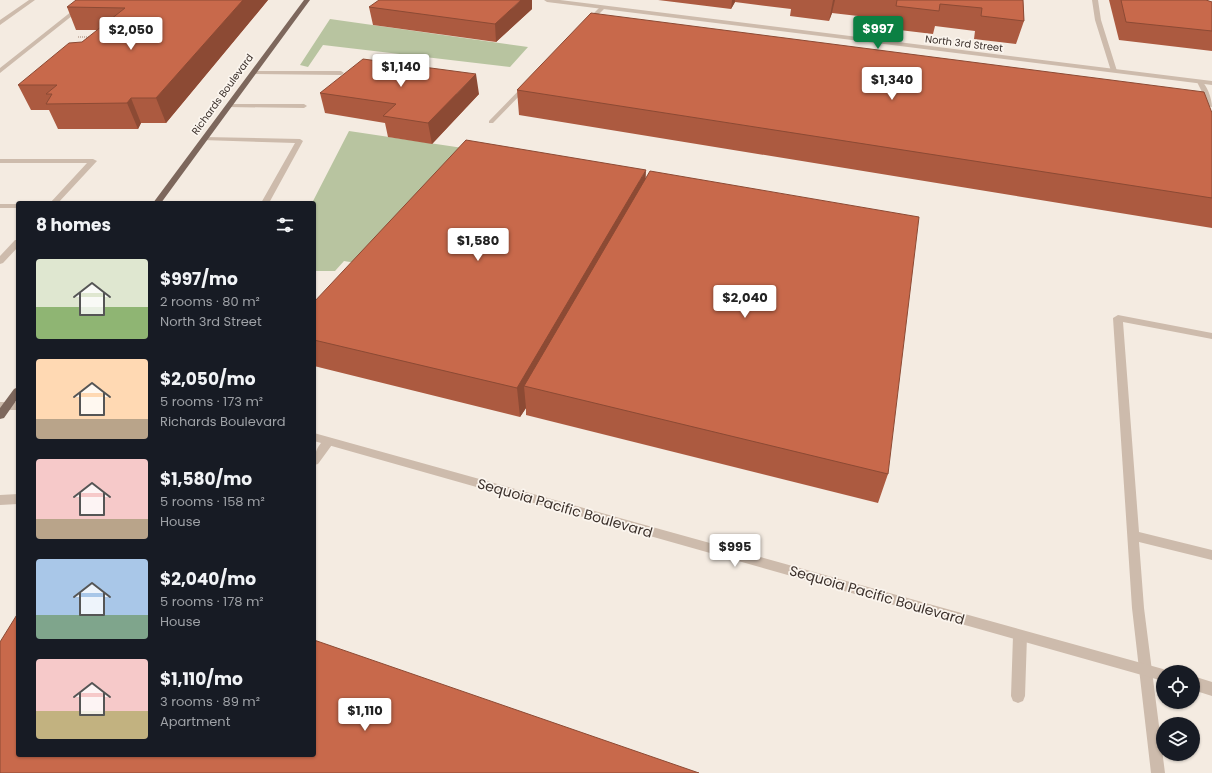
<!DOCTYPE html>
<html lang="en">
<head>
<meta charset="utf-8">
<style>
  body { margin:0; font-family:Poppins,sans-serif; background:#20242c; color:#f1f3f6; height:100vh; display:flex; flex-direction:column; font-size:15px; white-space:nowrap }
  * { box-sizing:border-box; margin:0 }
  p { font-size:13px; color:#9ea1a6 }
  .icon { flex:none; width:22px; height:22px; fill:none; stroke:currentColor; stroke-width:2; stroke-linecap:round; stroke-linejoin:round }
  .map { position:relative; flex:1; overflow:hidden }
  .panel { position:absolute; left:16px; top:201px; width:300px; height:556px; display:flex; flex-direction:column; background:#171b24; border-radius:4px; box-shadow:0 1px 3px #0004 }
  .panel>* { flex:none }
  .buttons { position:absolute; left:1156px; top:665px; display:grid; gap:8px }
  .buttons a { display:grid; place-items:center; width:44px; height:44px; border-radius:50%; background:#171b24; box-shadow:0 1px 3px #0004; font-size:20px }
  .price { position:absolute; translate:-50% -34px; padding:0 9px; border-radius:4px; background:#fff; color:#222; font-size:13px; line-height:26px; filter:drop-shadow(0 1px 2px #0008) }
  .price::after { content:''; position:absolute; left:50%; top:24px; width:12px; height:9px; margin-left:-6px; background:inherit; clip-path:polygon(0 0,100% 0,50% 100%) }
  .price.selected { background:#0b8043; color:#fff }
  ul { padding:0; list-style:none }
  li { display:flex; align-items:center; gap:12px; height:100px; padding:0 20px }
  li span { display:grid; place-items:center; flex:none; width:112px; height:80px; border-radius:4px; color:#555 }
  li>.icon { margin-inline-start:auto }
  span .icon { width:48px; height:48px; fill:#fffc; stroke-width:1 }
  li b { font-size:17px }
  h2 { display:flex; justify-content:space-between; align-items:center; height:48px; padding:0 20px; font-size:17px }
  .map>svg:first-child { display:block }
</style>
</head>
<body>
<div class="map">
<svg width="1212" height="773" viewBox="0 0 1212 773">
  <rect width="100%" height="100%" fill="#f4ebe1"/>
  <path fill="#b8c4a0" d="M330,19L528,47L510,67L323,45L308,67L300,65Z
    M349,131L483,151L380,267L344,261L335,271H314V203H312Z"/>
  <g fill="none" stroke-linecap="round" stroke-linejoin="round">
    <path stroke="#b9a596" stroke-width="1.5" stroke-dasharray="1 1" stroke-linecap="butt" d="M78,37H91"/>
    <path fill="#cdbbac" fill-rule="evenodd" d="M29,0H35L0,25V20Z
      M86,0H92L0,73V68Z
      M1092,0H1098L1101,20L1117,71L1116,72L1111,71L1095,20Z
      M601,6L606,7L589,24H585V22Z
      M253,71H341L344,73L341,75L251,74V72Z
      M1200,80C1207,84 1212,99 1212,107L1196,105L1193,103L1196,101L1207,102L1197,82Z
      M524,85L529,86L493,123H489V121Z
      M229,104H304L307,106L304,108L227,107L226,106Z
      M204,137L300,139L303,141L269,203H261L295,143L202,140L201,139Z
      M0,159H93L97,161L58,203H50L87,163H0Z
      M0,204H18V208H0Z
      M15,240H18V247L3,263L0,264V256Z
      M1118,315L1212,333V339L1123,322L1139,532L1212,550V560L1139,542L1144,608L1165,773H1151L1132,608L1113,318Z
      M329,438L333,439L334,442L318,464L314,465C314,455 317,442 329,438Z
      M18,494V504L0,505V495Z
      M1020,630L1025,632L1027,636L1025,696L1023,701L1018,703L1013,701L1011,696L1013,636L1015,632Z"/>
    <path fill="#cdbbac" fill-rule="evenodd" d="M544,0H560L1212,81V85L547,2Z
      M0,402H18V410H0Z
      M314,433L1163,669L1168,672H1163V681L314,441Z
      M1193,676L1212,682V696L1193,690Z"/>
    <path fill="#7d675c" fill-rule="evenodd" d="M304,0H310L161,203H153Z
      M18,387V398L4,418L0,419V408L14,389Z"/>
  </g>
  <path fill="#ac5a40" d="M268,0L166,123H141L138,129H58L49,110H31L18,85L82,42L98,30H76L67,7Z
    M658,0H1023L1024,21L1016,44L974,39L975,31L935,26L933,34L891,29L893,20L832,13L829,21L790,16L791,9L735,2L731,9Z
    M1109,0H1206L1212,2V51L1119,40Z
    M369,7L532,9L496,42L373,25Z
    M517,90L1212,113V228L519,115Z
    M320,93L479,94L432,144L388,137L385,123L325,113Z
    M645,179L888,474L878,503L526,415V408L520,417L314,366V302Z"/>
  <path fill="#8c4a34" d="M243,0H268L166,123L156,98Z
    M521,0H532V9L496,42L495,24Z
    M732,0H735V2L731,9Z
    M833,0H835L832,13L829,21Z
    M476,74L479,94L432,144L428,123Z
    M131,98L141,123L138,129L127,103Z
    M646,170L645,197L524,386L526,408L520,417L517,388Z"/>
  <path fill="#c8694b" stroke="#8c4a34" d="M76,0H243L156,98H131L127,103L46,104L52,94H46L57,85H18L69,43L82,42L125,8L67,7Z
    M379,0H521L495,24L369,7Z
    M897,0H1023L1024,21L981,16L982,8L940,4L939,11L896,6Z
    M1121,0H1206L1212,2V31L1126,22Z
    M591,13L1204,92L1212,113V198L517,90Z
    M363,59L476,74L428,123L383,116L396,104L320,93Z
    M466,140L646,170L517,388L314,340V302Z
    M650,171L919,217L888,474L524,386Z
    M18,613V755H314V640L699,773H0V642Z"/>
  <g text-anchor="middle" stroke-width="3.5" stroke-linejoin="round" paint-order="stroke">
    <g font-size="10" fill="#3b302b" stroke="#fbf5ee">
      <text transform="translate(964 43) rotate(7)" y="4">North 3rd Street</text>
      <text transform="translate(222 94) rotate(-54)" y="4">Richards Boulevard</text>
    </g>
    <g font-size="14" fill="#3b302b" stroke="#fbf5ee">
      <text transform="translate(565 508) rotate(16)" y="5">Sequoia Pacific Boulevard</text>
      <text transform="translate(877 595) rotate(16)" y="5">Sequoia Pacific Boulevard</text>
    </g>
  </g>
</svg>
<div class="buttons">
<a><svg class="icon" aria-label="locate" viewBox="0 0 24 24"><circle cx="12" cy="12" r="6"/><path d="M12 2v4M12 18v4M2 12h4M18 12h4"/></svg></a>
<a><svg class="icon" aria-label="layers" viewBox="0 0 24 24"><path d="M12 4l9 5-9 5-9-5zM3 14l9 5 9-5"/></svg></a>
</div>
<b class="price selected" style="left:878px;top:50px">$997</b>
<b class="price" style="left:131px;top:51px">$2,050</b>
<b class="price" style="left:401px;top:88px">$1,140</b>
<b class="price" style="left:892px;top:101px">$1,340</b>
<b class="price" style="left:478px;top:262px">$1,580</b>
<b class="price" style="left:745px;top:319px">$2,040</b>
<b class="price" style="left:735px;top:568px">$995</b>
<b class="price" style="left:365px;top:732px">$1,110</b>
<section class="panel">
<h2>8 homes<svg class="icon" aria-label="filters" viewBox="0 0 24 24"><path d="M4 7h16M4 17h16"/><circle cx="9" cy="7" r="2"/><circle cx="15" cy="17" r="2"/></svg></h2>
<ul>
<li><span style="background:linear-gradient(#dfe7d0 60%,#8fb573 0)"><svg class="icon" aria-label="home" viewBox="0 0 24 24"><path d="M3 11l9-7 9 7M6 9v11h12V9"/></svg></span><div><b>$997/mo</b><p>2 rooms · 80 m²</p><p>North 3rd Street</p></div></li>
<li><span style="background:linear-gradient(#ffd9b3 75%,#b9a48a 0)"><svg class="icon" aria-label="home" viewBox="0 0 24 24"><path d="M3 11l9-7 9 7M6 9v11h12V9"/></svg></span><div><b>$2,050/mo</b><p>5 rooms · 173 m²</p><p>Richards Boulevard</p></div></li>
<li><span style="background:linear-gradient(#f6c9c9 75%,#b9a48a 0)"><svg class="icon" aria-label="home" viewBox="0 0 24 24"><path d="M3 11l9-7 9 7M6 9v11h12V9"/></svg></span><div><b>$1,580/mo</b><p>5 rooms · 158 m²</p><p>House</p></div></li>
<li><span style="background:linear-gradient(#a9c7e8 70%,#7fa58c 0)"><svg class="icon" aria-label="home" viewBox="0 0 24 24"><path d="M3 11l9-7 9 7M6 9v11h12V9"/></svg></span><div><b>$2,040/mo</b><p>5 rooms · 178 m²</p><p>House</p></div></li>
<li><span style="background:linear-gradient(#f6c9c9 65%,#c2b280 0)"><svg class="icon" aria-label="home" viewBox="0 0 24 24"><path d="M3 11l9-7 9 7M6 9v11h12V9"/></svg></span><div><b>$1,110/mo</b><p>3 rooms · 89 m²</p><p>Apartment</p></div></li>
</ul>
</section>
</div>
</body>
</html>
